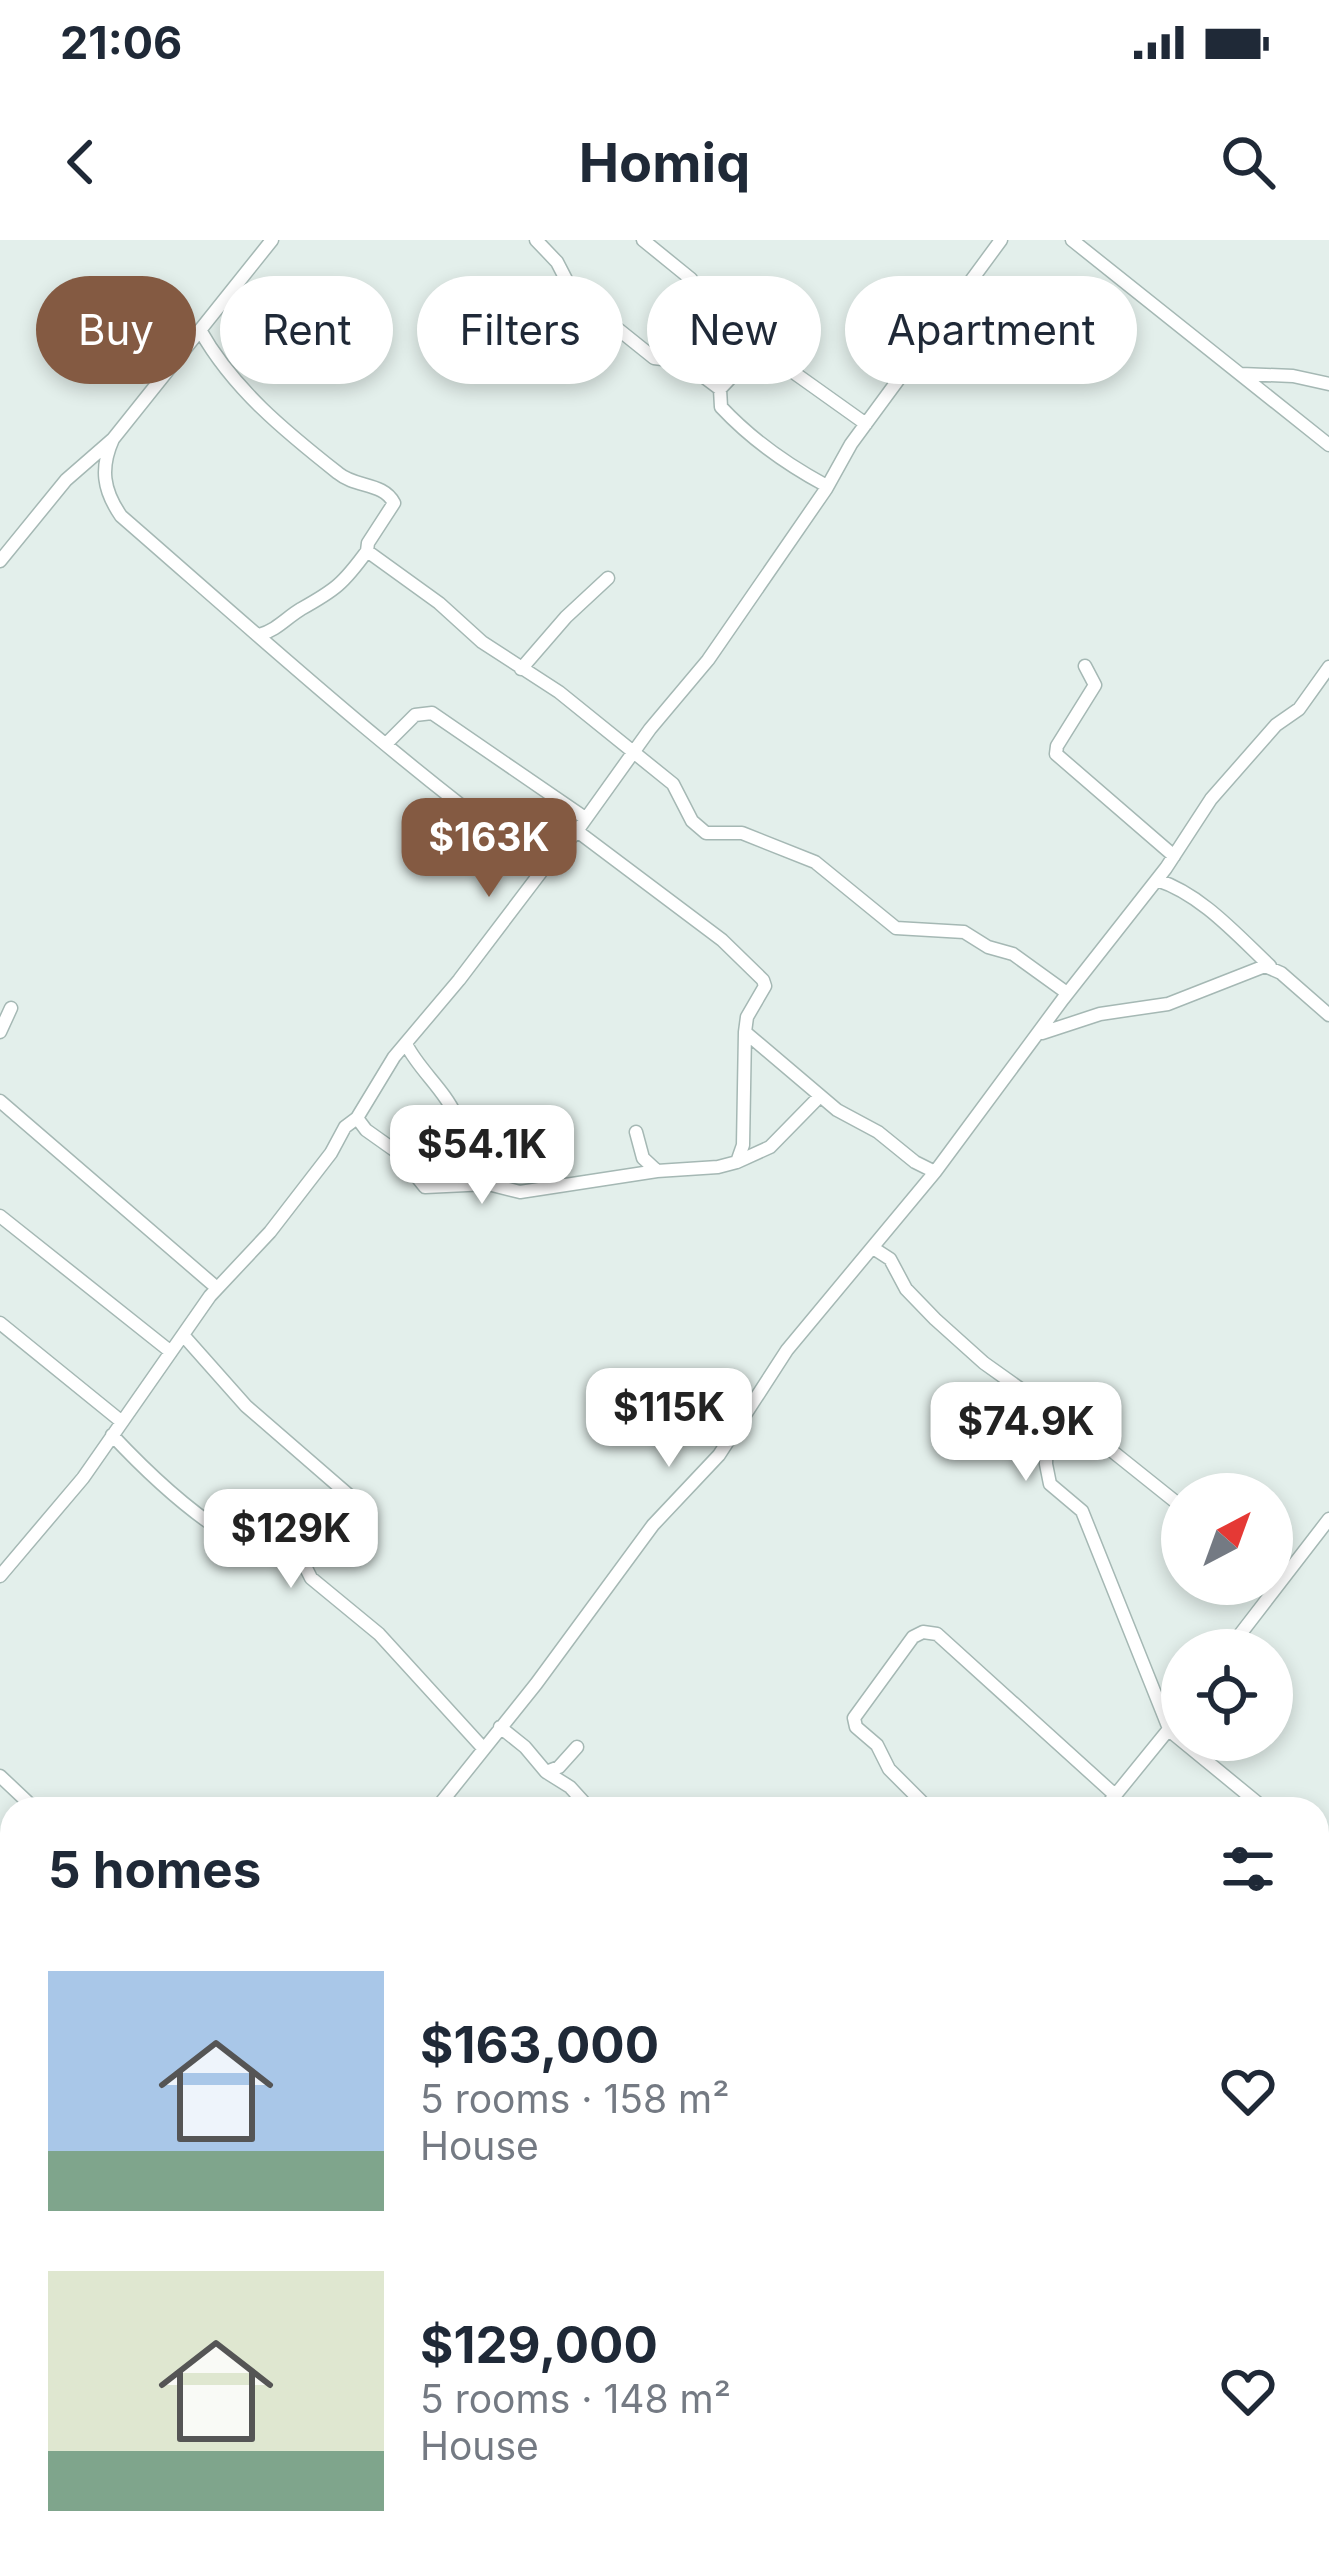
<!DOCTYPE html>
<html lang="en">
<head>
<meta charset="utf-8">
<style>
  body { margin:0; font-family:Inter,sans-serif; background:#f6f6f7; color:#1f2937; height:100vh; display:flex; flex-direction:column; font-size:45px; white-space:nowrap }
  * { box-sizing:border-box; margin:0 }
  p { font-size:39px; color:#747a83 }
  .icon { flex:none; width:66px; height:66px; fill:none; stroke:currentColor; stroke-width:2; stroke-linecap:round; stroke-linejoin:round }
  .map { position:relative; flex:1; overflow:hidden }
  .panel { position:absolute; left:0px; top:1557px; width:1329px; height:771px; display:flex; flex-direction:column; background:#fff; border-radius:36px 36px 0 0; box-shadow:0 6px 18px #0003 }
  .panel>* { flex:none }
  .banner { position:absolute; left:36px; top:36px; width:1257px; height:108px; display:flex; gap:24px }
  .needle { width:78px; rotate:41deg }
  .buttons { position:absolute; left:1161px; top:1233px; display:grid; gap:24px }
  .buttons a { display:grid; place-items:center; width:132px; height:132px; border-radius:50%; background:#fff; box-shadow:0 6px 18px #0003; font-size:60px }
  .price { position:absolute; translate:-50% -102px; padding:0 27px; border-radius:24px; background:#fff; color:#222; font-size:39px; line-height:78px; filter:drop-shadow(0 3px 6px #0008) }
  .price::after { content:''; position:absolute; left:50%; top:72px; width:36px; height:27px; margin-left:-18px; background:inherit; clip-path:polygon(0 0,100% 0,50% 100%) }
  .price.current { background:#845a42; color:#fff }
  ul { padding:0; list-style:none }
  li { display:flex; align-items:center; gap:36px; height:300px; padding:0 48px }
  li span { display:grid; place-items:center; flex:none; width:336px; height:240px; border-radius:0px; color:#555 }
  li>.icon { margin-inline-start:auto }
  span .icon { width:144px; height:144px; fill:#fffc; stroke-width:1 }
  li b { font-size:51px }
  h2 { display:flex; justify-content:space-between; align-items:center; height:144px; padding:0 48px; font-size:51px }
  .tag { padding:0 42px; border-radius:54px; background:#fff; box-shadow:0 6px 18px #0003; font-size:42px; line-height:108px }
  .tag.current { background:#845a42; color:#fff }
  .status { display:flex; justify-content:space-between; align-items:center; height:84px; padding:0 60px; background:#fff; direction:ltr }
  .status svg { height:33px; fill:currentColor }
  header { display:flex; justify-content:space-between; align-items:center; height:156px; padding:0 48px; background:#fff; font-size:54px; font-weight:700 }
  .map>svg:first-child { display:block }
</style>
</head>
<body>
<div class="status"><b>21:06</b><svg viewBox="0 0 49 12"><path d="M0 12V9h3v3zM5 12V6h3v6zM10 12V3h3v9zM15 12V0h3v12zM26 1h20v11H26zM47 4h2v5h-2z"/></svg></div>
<header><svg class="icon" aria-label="back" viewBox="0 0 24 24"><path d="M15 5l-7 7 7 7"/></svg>Homiq<svg class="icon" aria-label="search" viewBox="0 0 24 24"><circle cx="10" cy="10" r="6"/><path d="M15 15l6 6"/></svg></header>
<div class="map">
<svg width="1329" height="2326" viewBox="0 0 1329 2326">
  <rect width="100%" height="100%" fill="#e3efeb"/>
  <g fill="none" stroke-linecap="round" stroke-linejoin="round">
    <g stroke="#a5b8b4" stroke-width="15">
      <path id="minor" d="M536,0L557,22L573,53L654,118L662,119L672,113L720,149L721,167C751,199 786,224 825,245
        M643,0L691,39L697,64L711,77L722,75L772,117
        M1072,0L1329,205
        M200,90C233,149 286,192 338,233C356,248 383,242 394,263L368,303L367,311C343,344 335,350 301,369C286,378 277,390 259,395
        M1241,134L1293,136L1329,144
        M720,149L754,113L772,117L866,184
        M113,199C100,228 103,250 121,276C259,396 395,520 544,628
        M367,311L439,363L482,402L559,452L673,544L692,581L706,593H742L815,622L896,688L964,692L988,707L1013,714L1067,753
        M0,321L66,240L113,199L272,0
        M1085,426L1095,445L1057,506L1056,514L1174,616
        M521,429L566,377L608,338
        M386,504L415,475L432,473L585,578
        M577,591L722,700L763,740L765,746L747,777L745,792L837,870L878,892L915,922L935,932
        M1157,640C1201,654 1237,695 1270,726
        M0,792L11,768
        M1042,793L1100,774L1168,764L1265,726L1281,733L1329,775
        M406,804C419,830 444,849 456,876C466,897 467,920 470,943
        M0,861L217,1048
        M357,878L366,890L397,912L425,947L488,944L520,952L657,931
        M636,892L643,918L657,931L718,927L737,922L743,905L745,792
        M737,922L770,907L820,856
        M0,976L171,1112
        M873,1008L890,1019L906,1049L935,1079L984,1123L1036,1160L1047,1185L1046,1224L1050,1244L1082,1271L1170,1491L1265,1569
        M0,1083L122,1182
        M183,1095L246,1166L351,1257
        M1047,1185L1090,1198L1112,1211L1182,1267
        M112,1195C158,1244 236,1318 304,1324L311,1338L379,1394L483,1508
        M0,1336L83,1238L210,1056L270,992L331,913L345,887L357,878L394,817L459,740L544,628L577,591L650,489L708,420L826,249L851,204L1001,0
        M1228,1410L1329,1279
        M500,1487L525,1507L546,1532L559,1527L577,1507
        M546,1532L570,1547L590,1569
        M0,1536L35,1569
        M436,1569L536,1444L653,1285L719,1215L787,1110L935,932L1063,759L1166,628L1211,559L1276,485L1299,469L1329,427
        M929,1569L889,1529L877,1505L856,1487L854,1478L913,1397L923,1392L937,1394L1115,1555
        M1104,1569L1182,1473
        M1317,1615L1329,1622
        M0,1662L12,1671
        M1317,1839L1329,1851
        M0,1879L12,1889
        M1317,1975L1329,1974
        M0,2012L12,2022
        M1317,2012L1329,2027
        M0,2119L12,2104
        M626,2316L639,2326
        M960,2316L965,2326
        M483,2326L485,2316"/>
    </g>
    <use href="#minor" stroke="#fff" stroke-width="12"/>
  </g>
</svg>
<div class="buttons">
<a><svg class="needle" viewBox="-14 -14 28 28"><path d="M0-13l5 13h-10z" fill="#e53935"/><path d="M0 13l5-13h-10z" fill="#747a83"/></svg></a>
<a><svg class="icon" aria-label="locate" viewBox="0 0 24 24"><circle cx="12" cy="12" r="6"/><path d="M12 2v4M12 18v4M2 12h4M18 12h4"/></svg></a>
</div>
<b class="price current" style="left:489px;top:660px">$163K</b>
<b class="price" style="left:482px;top:967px">$54.1K</b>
<b class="price" style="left:669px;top:1230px">$115K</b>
<b class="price" style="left:1026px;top:1244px">$74.9K</b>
<b class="price" style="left:291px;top:1351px">$129K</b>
<div class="banner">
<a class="tag current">Buy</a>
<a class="tag">Rent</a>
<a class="tag">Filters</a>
<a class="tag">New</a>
<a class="tag">Apartment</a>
</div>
<section class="panel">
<h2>5 homes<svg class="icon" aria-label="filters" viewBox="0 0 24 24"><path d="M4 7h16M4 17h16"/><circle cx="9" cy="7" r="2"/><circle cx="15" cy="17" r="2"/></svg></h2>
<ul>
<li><span style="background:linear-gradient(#a9c7e8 75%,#7fa58c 0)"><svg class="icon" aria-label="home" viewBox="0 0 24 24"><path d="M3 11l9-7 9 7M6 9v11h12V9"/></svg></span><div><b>$163,000</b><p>5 rooms · 158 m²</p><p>House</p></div><svg class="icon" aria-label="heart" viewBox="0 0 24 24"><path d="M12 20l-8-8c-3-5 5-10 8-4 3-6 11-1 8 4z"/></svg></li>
<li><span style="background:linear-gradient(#dfe7d0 75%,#7fa58c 0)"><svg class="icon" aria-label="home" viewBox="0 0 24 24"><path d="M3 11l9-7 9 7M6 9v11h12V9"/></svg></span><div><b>$129,000</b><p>5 rooms · 148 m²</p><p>House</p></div><svg class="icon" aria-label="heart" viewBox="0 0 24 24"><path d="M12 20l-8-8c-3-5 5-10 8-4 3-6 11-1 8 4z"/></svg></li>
</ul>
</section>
</div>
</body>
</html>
